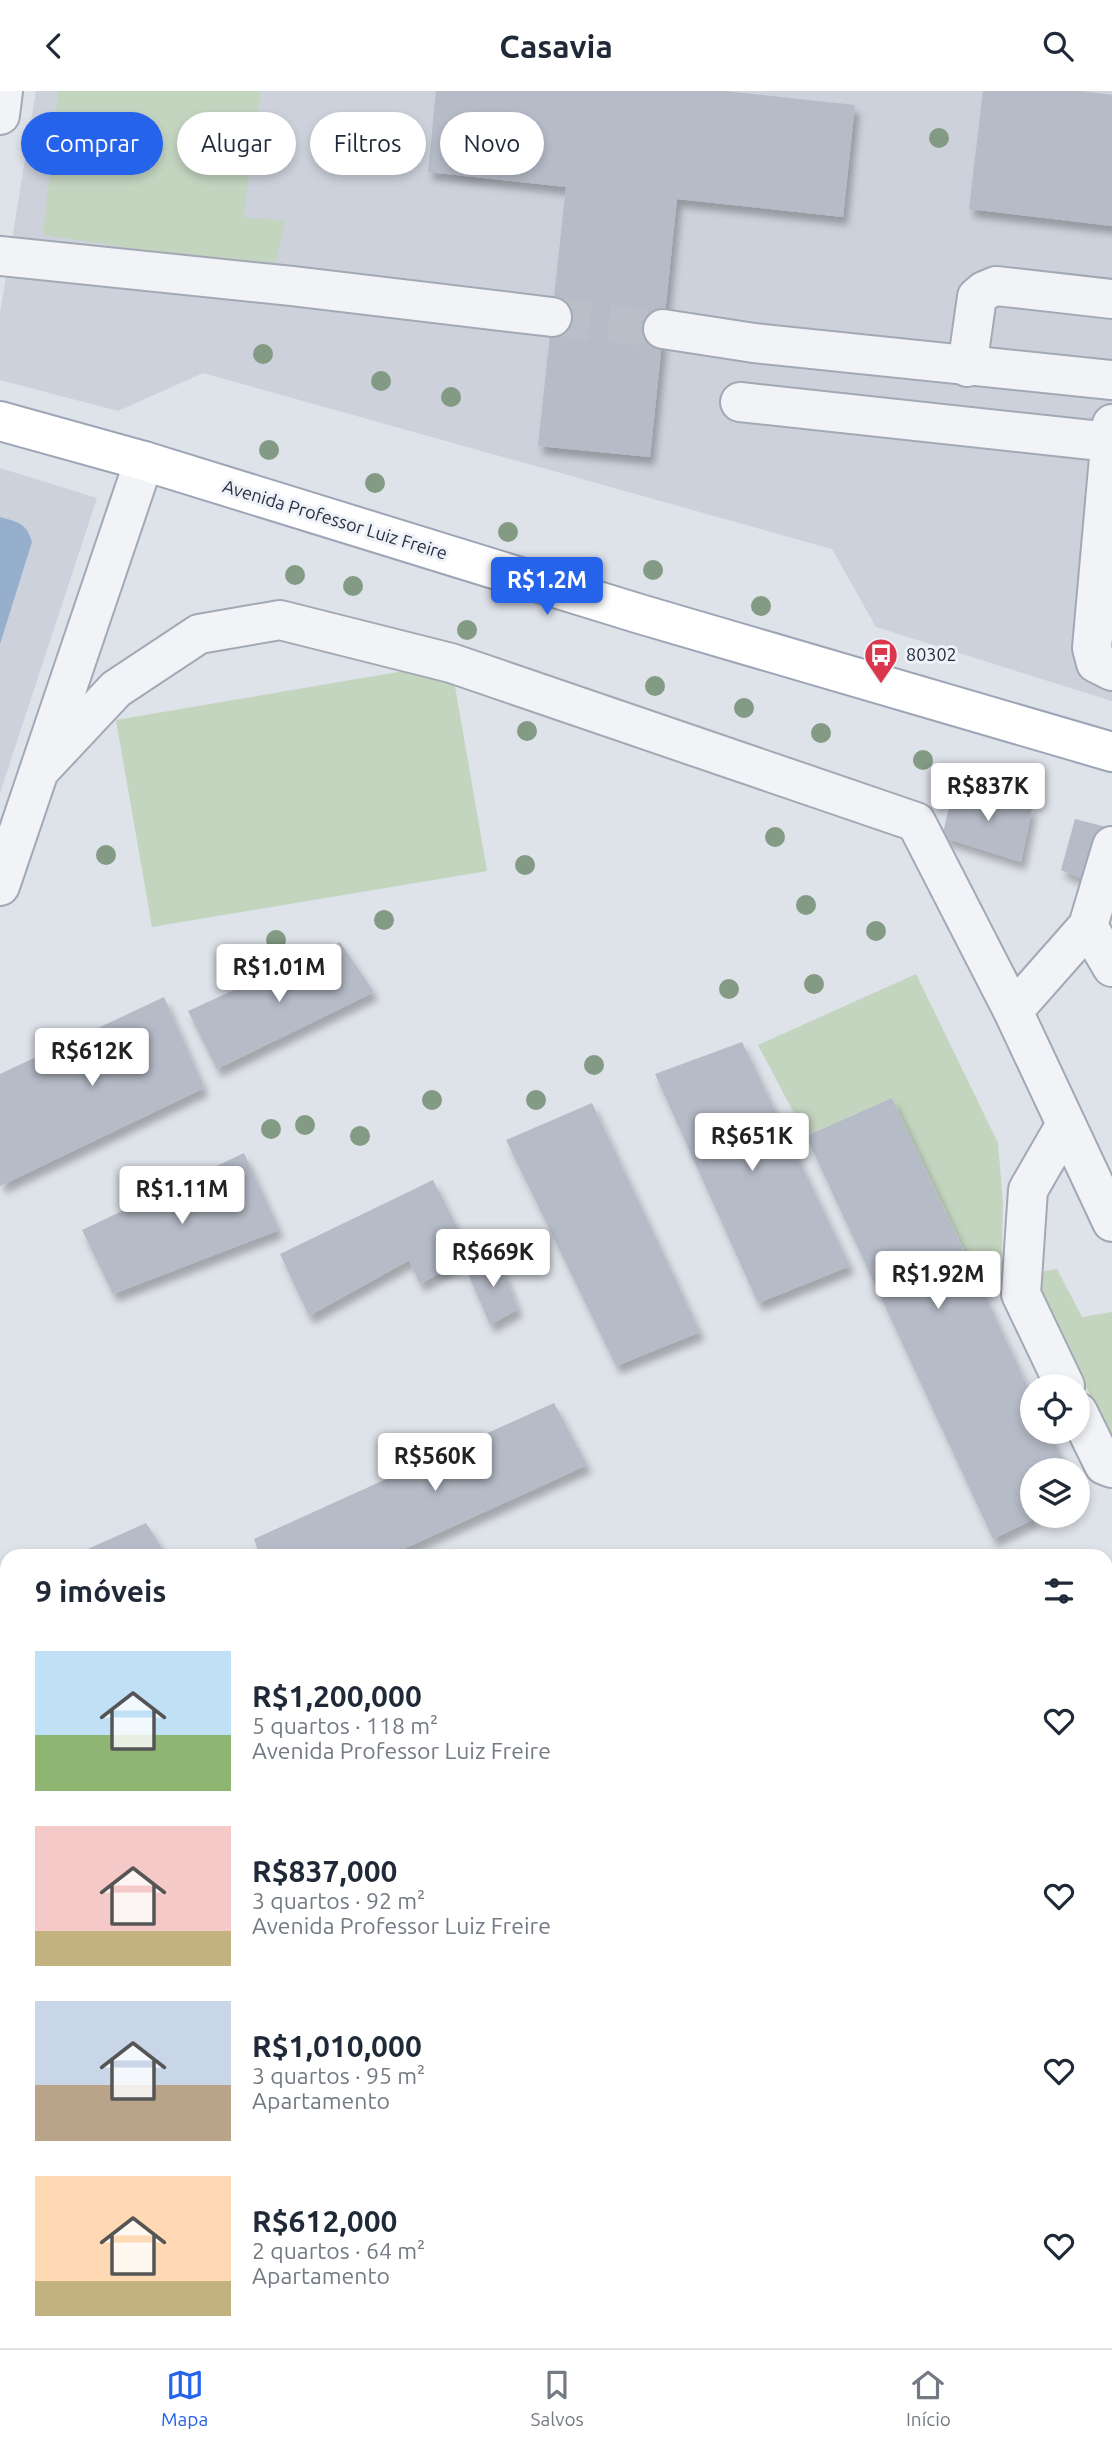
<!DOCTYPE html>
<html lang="pt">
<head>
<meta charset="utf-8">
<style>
  body { margin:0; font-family:Ubuntu,sans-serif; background:#f2f2f3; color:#1f2937; height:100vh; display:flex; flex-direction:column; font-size:26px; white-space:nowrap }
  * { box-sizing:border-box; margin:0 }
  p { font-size:23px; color:#747a83 }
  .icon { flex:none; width:38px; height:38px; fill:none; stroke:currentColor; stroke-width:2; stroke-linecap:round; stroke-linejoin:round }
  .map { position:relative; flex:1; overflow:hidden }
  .details { position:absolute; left:0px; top:1458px; width:1113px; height:800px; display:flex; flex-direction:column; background:#fff; border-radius:21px 21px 0 0; box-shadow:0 4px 10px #0003 }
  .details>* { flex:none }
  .guide { position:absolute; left:21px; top:21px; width:700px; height:63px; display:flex; gap:14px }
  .buttons { position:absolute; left:1020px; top:1283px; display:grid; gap:14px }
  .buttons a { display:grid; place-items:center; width:70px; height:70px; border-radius:50%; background:#fff; box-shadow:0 4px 10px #0003; font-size:35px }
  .price { position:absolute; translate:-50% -60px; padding:0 16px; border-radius:7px; background:#fff; color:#222; font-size:23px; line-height:46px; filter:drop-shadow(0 2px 4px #0008) }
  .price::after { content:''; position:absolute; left:50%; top:42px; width:21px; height:16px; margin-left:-10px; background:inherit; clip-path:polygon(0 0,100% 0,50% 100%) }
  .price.on { background:#2563eb; color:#fff }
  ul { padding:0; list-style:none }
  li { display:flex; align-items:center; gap:21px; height:175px; padding:0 35px }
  li span { display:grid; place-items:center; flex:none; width:196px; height:140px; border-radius:0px; color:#555 }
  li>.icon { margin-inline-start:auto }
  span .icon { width:84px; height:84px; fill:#fffc; stroke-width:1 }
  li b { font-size:30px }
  h2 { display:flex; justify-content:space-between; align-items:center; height:84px; padding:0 35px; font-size:30px }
  .chip { padding:0 24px; border-radius:32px; background:#fff; box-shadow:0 4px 10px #0003; font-size:24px; line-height:63px }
  .chip.on { background:#2563eb; color:#fff }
  header { display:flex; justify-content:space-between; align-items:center; height:91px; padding:0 35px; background:#fff; font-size:32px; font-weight:700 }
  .dock { display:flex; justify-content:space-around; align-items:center; height:98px; border-top:2px solid #e0e1e3; background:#fff; font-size:19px; color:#747a83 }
  .dock a { display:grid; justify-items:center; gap:4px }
  .dock .on { color:#2563eb }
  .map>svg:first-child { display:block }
</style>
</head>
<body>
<header><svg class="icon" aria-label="back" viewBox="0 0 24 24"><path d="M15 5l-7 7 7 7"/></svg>Casavia<svg class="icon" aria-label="search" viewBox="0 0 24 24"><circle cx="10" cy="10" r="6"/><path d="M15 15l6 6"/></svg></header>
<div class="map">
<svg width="1112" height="2257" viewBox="0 0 1112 2257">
  <defs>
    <filter id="shadow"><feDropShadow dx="4.5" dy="8" stdDeviation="3.5" flood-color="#0004"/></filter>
  </defs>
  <rect width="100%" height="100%" fill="#dee2e9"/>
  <path fill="#ccd1db" d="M36,0H1112V610L876,536L832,458L203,282L118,320L0,289V223Z
    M0,377L97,407L0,702Z
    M1112,2038V2257H656L669,2250H1106V2041Z"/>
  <path fill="#c3d4bf" d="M58,0H261L243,126L285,130L274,178L43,144Z
    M451,572L487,780L152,836L116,629Z
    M916,883L998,1052L1003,1112L1001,1188L983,1199L892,1007L806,1045L758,954Z
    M1057,1178L1082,1226L1112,1221V1351L1040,1197L1044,1180Z
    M0,1504L7,1519V1555L0,1558Z
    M7,1950V2019L0,2003V1953Z"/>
  <path fill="#96afcd" d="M0,426C17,431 27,432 32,451L0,553Z"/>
  <path fill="#b5bbc7" filter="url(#shadow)" d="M436,0H725L855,14L843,126L677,108L650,366L538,355L566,96L428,81Z
    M983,0H1080L1112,4V135L969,118Z
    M954,695L1032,717L1021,771L942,746Z
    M1075,728L1110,737L1095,793L1061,779Z
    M340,851L374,901L217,978L188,920Z
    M164,906L204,997L0,1095V983Z
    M742,951L850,1175L758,1212L655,983Z
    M892,1007L1032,1305V1340H1049L1068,1379H1032V1424H1042L993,1448L806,1045Z
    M592,1012L700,1241L616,1275L506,1049Z
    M244,1062L279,1139L113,1203L82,1139Z
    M433,1089L471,1164L420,1193L409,1169L309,1225L280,1163Z
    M497,1163L518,1218L490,1234L467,1180Z
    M554,1312L587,1374L388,1465H260L254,1448Z
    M146,1432L167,1465H72Z
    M7,1661V1730L0,1715V1664Z
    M0,2130L7,2145V2250H54L56,2253L47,2257H0Z"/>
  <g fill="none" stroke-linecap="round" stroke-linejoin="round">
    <path stroke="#b9bec8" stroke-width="38" stroke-dasharray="38 19" stroke-linecap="butt" d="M552,226L663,238"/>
    <g stroke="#a3a9b4" stroke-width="42">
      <path id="minor" d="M0,24L3,0
        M0,165L292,195L552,226
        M663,238L754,252L1112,289
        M967,276L977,206L984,200L996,195L1112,208
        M740,311L1110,351
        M1112,333L1092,557L1096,572L1112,580
        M40,679L116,598L199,543L280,529L451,572L916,731L1013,920
        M1112,755L1088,835L1013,920L1112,1131
        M0,795L144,370
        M1088,835L1112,876
        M1065,1295L1021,1203L1028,1099L1066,1033
        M1078,1321L1104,1374L1112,1377
        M0,1795L7,1811
        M0,2044L7,2048
        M122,2257L135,2250"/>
    </g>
    <g stroke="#9ca6b6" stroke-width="42">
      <path id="major" d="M0,330L144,370L640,523L1112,661"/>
    </g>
    <use href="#minor" stroke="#f1f3f7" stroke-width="38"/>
    <use href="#major" stroke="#fff" stroke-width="38"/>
  </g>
  <g fill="#839a84">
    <circle cx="939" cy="47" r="10"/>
    <circle cx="263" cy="263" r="10"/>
    <circle cx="381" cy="290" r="10"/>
    <circle cx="451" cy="306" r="10"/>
    <circle cx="269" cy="359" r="10"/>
    <circle cx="375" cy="392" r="10"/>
    <circle cx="508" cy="441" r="10"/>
    <circle cx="653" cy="479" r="10"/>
    <circle cx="295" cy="484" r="10"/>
    <circle cx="353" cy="495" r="10"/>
    <circle cx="761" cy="515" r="10"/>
    <circle cx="467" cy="539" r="10"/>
    <circle cx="655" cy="595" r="10"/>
    <circle cx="744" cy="617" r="10"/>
    <circle cx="527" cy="640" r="10"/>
    <circle cx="821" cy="642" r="10"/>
    <circle cx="923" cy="669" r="10"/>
    <circle cx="775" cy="746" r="10"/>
    <circle cx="106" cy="764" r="10"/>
    <circle cx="525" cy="774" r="10"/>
    <circle cx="806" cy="814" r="10"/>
    <circle cx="384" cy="829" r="10"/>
    <circle cx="876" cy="840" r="10"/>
    <circle cx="276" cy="849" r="10"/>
    <circle cx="814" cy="893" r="10"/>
    <circle cx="729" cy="898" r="10"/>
    <circle cx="594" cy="974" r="10"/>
    <circle cx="432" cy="1009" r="10"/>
    <circle cx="536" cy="1009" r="10"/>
    <circle cx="305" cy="1034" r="10"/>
    <circle cx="271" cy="1038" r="10"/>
    <circle cx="360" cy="1045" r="10"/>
  </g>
  <defs>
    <g id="bus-pin" transform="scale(1.75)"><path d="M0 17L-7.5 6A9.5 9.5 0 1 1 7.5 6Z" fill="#da374c" stroke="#eef1f7"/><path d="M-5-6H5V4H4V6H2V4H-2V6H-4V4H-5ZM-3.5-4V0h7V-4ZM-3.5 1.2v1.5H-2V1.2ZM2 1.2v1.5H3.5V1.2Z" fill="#fff"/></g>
  </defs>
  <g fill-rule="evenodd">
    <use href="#bus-pin" x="881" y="564"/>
  </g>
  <g text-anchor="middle" stroke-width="6" stroke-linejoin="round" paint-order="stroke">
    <g font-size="18" fill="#262f42" stroke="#eef1f7">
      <text transform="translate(335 429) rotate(17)" y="6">Avenida Professor Luiz Freire</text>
    </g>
    <g font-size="18" fill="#262f42" stroke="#eef1f7" text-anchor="start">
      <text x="906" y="570">80302</text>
    </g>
  </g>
</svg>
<div class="buttons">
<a><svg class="icon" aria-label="locate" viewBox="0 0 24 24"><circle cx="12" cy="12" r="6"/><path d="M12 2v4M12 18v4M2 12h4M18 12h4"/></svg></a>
<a><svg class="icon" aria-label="layers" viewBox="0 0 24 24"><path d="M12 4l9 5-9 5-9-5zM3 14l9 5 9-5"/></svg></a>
</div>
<b class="price on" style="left:547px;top:526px">R$1.2M</b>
<b class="price" style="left:988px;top:732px">R$837K</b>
<b class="price" style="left:279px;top:913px">R$1.01M</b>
<b class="price" style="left:92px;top:997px">R$612K</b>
<b class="price" style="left:752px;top:1082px">R$651K</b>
<b class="price" style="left:182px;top:1135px">R$1.11M</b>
<b class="price" style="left:493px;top:1198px">R$669K</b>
<b class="price" style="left:938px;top:1220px">R$1.92M</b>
<b class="price" style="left:435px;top:1402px">R$560K</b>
<div class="guide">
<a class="chip on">Comprar</a>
<a class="chip">Alugar</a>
<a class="chip">Filtros</a>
<a class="chip">Novo</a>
</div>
<section class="details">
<h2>9 imóveis<svg class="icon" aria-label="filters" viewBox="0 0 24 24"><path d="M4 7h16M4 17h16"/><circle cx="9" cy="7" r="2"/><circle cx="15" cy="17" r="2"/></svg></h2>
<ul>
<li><span style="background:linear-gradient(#bfe0f5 60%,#8fb573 0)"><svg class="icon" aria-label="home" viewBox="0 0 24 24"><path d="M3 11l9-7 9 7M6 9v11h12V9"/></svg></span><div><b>R$1,200,000</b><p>5 quartos · 118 m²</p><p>Avenida Professor Luiz Freire</p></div><svg class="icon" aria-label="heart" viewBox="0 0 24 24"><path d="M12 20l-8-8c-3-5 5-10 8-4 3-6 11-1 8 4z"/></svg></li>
<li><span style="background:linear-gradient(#f6c9c9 75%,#c2b280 0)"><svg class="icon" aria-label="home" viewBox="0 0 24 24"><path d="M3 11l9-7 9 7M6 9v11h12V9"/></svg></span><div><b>R$837,000</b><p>3 quartos · 92 m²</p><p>Avenida Professor Luiz Freire</p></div><svg class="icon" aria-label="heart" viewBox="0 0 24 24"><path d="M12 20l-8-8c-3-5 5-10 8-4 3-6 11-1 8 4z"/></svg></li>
<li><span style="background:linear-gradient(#c9d6e8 60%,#b9a48a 0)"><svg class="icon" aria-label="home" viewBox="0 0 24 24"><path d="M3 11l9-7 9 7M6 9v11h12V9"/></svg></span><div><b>R$1,010,000</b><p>3 quartos · 95 m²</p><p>Apartamento</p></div><svg class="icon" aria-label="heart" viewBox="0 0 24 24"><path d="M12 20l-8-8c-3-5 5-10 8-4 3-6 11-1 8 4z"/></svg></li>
<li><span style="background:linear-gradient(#ffd9b3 75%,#c2b280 0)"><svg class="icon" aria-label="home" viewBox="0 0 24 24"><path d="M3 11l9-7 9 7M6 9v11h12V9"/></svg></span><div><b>R$612,000</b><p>2 quartos · 64 m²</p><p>Apartamento</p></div><svg class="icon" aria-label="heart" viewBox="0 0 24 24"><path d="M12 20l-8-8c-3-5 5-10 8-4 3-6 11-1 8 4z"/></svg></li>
</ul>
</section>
</div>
<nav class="dock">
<a class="on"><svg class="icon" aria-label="map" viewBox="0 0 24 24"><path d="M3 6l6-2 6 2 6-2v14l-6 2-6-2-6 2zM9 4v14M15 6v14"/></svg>Mapa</a>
<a><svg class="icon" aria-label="saved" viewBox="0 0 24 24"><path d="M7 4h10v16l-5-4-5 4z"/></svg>Salvos</a>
<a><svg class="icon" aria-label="home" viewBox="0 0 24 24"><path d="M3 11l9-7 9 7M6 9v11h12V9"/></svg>Início</a>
</nav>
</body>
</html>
